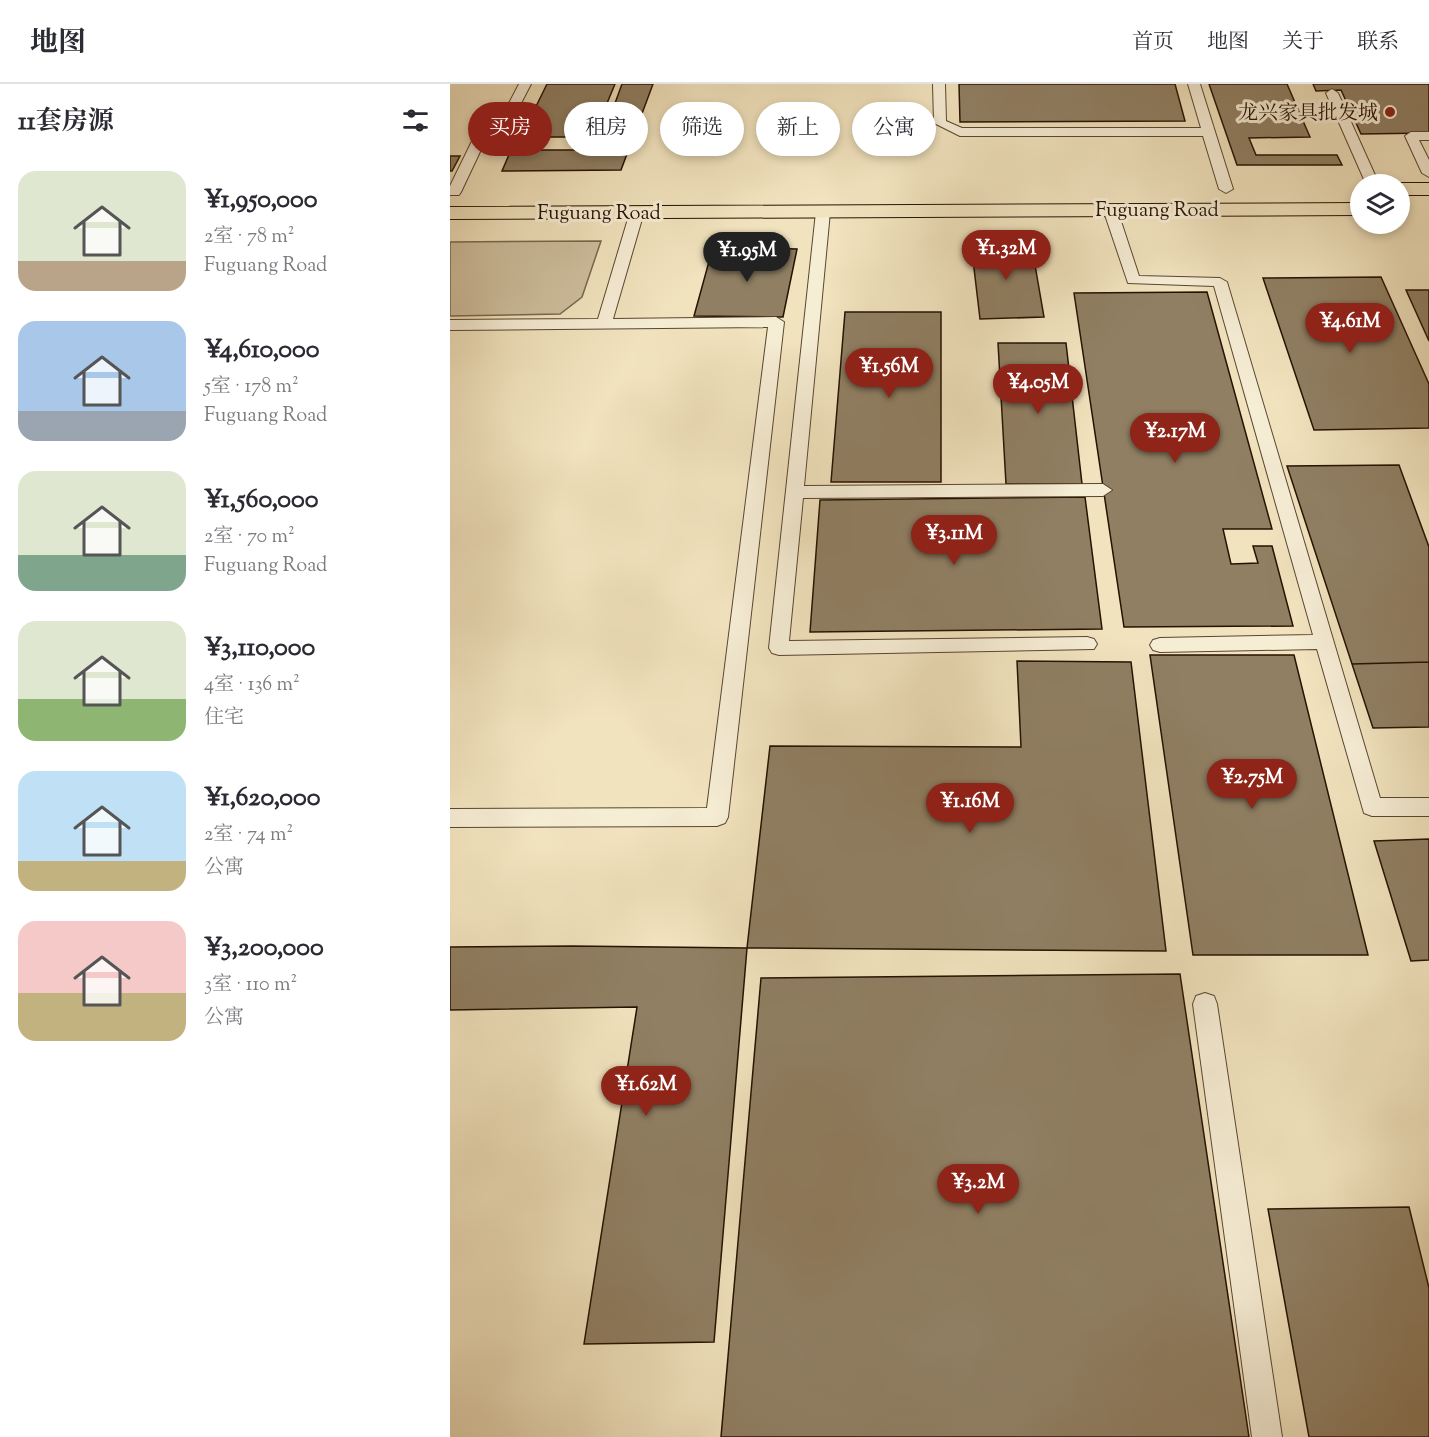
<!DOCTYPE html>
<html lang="zh">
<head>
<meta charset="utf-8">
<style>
  body { margin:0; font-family:"Sorts Mill Goudy","Noto Serif SC",serif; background:#f2f2f3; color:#2b2b33; height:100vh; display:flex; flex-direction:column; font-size:22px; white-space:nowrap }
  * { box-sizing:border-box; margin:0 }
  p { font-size:20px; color:#7c7c81 }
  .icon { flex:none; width:33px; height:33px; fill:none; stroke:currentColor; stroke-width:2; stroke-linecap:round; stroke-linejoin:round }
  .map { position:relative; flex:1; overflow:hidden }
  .drawer { display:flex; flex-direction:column; background:#fff; width:450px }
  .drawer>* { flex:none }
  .guide { position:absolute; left:18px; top:18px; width:570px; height:54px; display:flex; gap:12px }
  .controls { position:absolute; left:900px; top:90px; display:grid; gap:12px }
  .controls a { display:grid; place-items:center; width:60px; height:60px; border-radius:50%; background:#fff; box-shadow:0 3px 9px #0003; font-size:30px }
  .price { position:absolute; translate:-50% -51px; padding:0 14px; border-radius:21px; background:#8f2418; color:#fff; font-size:20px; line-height:39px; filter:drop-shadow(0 2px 3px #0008) }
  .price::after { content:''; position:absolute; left:50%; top:36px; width:18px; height:14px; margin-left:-9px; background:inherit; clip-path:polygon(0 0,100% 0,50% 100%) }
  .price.active { background:#222; color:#fff }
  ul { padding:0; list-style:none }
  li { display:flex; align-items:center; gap:18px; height:150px; padding:0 18px }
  li span { display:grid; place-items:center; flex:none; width:168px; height:120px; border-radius:18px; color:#555 }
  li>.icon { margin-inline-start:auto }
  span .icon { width:72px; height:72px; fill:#fffc; stroke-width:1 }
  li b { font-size:26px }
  h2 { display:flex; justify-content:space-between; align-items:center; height:72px; padding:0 18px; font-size:26px }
  .tag { padding:0 21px; border-radius:27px; background:#fff; box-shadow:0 3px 9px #0003; font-size:21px; line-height:54px }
  .tag.active { background:#8f2418; color:#fff }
  header { display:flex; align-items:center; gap:36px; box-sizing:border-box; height:84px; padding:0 30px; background:#fff; border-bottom:2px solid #e1e1e2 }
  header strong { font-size:28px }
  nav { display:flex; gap:33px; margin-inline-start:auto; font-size:21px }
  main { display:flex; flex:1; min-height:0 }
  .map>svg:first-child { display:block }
</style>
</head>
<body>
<header>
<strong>地图</strong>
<nav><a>首页</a><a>地图</a><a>关于</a><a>联系</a></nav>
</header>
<main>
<section class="drawer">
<h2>11套房源<svg class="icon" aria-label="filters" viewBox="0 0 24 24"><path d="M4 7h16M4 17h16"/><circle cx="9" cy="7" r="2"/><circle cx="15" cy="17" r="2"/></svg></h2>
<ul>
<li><span style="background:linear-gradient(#dfe7d0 75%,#b9a48a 0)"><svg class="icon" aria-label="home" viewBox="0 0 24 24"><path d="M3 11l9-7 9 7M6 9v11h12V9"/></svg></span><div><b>¥1,950,000</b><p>2室 · 78 m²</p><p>Fuguang Road</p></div></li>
<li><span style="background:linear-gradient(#a9c7e8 75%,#9aa5b1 0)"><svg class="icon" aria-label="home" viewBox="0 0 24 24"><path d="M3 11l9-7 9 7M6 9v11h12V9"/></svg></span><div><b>¥4,610,000</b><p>5室 · 178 m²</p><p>Fuguang Road</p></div></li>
<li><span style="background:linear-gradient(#dfe7d0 70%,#7fa58c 0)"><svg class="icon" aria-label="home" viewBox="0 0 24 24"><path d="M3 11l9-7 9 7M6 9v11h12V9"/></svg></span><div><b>¥1,560,000</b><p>2室 · 70 m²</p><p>Fuguang Road</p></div></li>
<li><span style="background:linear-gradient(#dfe7d0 65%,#8fb573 0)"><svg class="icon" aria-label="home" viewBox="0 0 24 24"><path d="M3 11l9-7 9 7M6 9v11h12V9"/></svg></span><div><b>¥3,110,000</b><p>4室 · 136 m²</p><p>住宅</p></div></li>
<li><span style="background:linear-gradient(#bfe0f5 75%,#c2b280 0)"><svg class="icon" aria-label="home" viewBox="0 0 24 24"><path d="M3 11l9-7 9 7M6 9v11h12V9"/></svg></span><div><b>¥1,620,000</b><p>2室 · 74 m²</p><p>公寓</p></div></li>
<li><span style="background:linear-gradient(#f6c9c9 60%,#c2b280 0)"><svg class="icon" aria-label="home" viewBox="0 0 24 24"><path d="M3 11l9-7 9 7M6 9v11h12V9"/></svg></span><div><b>¥3,200,000</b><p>3室 · 110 m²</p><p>公寓</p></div></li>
</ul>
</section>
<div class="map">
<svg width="979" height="1353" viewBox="0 0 979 1353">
  <rect width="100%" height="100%" fill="#f1e3be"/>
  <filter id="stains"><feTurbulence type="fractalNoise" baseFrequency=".00333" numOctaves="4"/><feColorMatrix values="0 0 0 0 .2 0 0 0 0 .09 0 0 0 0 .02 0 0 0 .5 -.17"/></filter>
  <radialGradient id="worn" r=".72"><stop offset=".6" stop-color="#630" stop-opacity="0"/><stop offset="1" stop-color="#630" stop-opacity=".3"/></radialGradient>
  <path fill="#cebf9e" stroke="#7a684f" stroke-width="1.5" d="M151,157L132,213L110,230L0,232V158Z"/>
  <path fill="#907f63" stroke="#261200" stroke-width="1.5" d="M97,0H165L143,53H90L79,50L75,45Z
    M172,0H203L171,86L52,87L61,66H148Z
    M509,0H725L735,37L510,38Z
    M759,0H837L860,53L799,54L806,71H887L892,81H787Z
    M863,0H979V49L911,50L891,6L866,7Z
    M0,72H10L2,87H0Z
    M581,158L594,233L530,235L521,159Z
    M263,163L347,165L333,233L244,232Z
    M931,193L979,300V344L864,346L813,194Z
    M956,206H979V257Z
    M757,208L822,445H773L781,480L808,479L803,462H822L843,542L674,543L624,209Z
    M395,228H491V398H381Z
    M548,259H616L632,400H556Z
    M949,381L979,463V578L902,580L837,382Z
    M635,413L652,545L360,548L370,416Z
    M700,571H844L918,871H743Z
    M567,577L681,578L716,867L297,864L320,662L571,663Z
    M979,578V643L923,644L902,580Z
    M979,755V876L961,877L924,757Z
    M122,862L297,864L264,1258L134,1260L187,923L0,926V863Z
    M730,890L799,1353H271L311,894Z
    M959,1123L979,1204V1353H859L818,1125Z"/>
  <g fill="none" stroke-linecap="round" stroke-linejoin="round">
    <g stroke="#594630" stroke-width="2">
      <path id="lane" d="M69,0H81L55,50L49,54L36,55L11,108L9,111H0V102L25,51L31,47L45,46Z
        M483,0H495L496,37L512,44H751L738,0H750L783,105L776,109L769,105L753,52H510L484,39Z
        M882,5L888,9L929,100H916L876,9Z
        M961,48H979V56H969L979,76V93L972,89L955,52Z
        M660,121L667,125L689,192L770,194L777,198L930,714H979V732H922L914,729L867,565L710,568L703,566L700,561L703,556L710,554L863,551L764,202L678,199L653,125Z
        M187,124L194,128L163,235L326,233L334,238L278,733L275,739L267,742L0,743V725L257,724L318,243L0,246V236L148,235L180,128Z
        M373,124L380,128L354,402L653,400L662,406L653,412L353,414L339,557L637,553L644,555L647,560L644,565L329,571L322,569L319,564L366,128Z
        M755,909L764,912L767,920L832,1353H802L743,920L746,912Z"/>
    </g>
    <g stroke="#261200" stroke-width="2">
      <path id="primary" d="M950,99H979V111H950V100H943Z
        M910,119V131L0,135V123Z"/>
    </g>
    <use href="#lane" fill="#f6edd5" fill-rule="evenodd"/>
    <use href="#primary" fill="#f1e3be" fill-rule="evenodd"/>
  </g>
  <circle fill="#8f2418" stroke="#f6edd5" stroke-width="2" cx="940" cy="28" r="6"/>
  <g text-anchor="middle" stroke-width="6" stroke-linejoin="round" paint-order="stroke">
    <g font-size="20" fill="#261200" stroke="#f6edd5" text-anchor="end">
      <text x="928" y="35">龙兴家具批发城</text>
    </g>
    <g font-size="20" fill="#261200" stroke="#f6edd5">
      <text x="707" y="132">Fuguang Road</text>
      <text x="149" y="135">Fuguang Road</text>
    </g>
  </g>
  <rect width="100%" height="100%" filter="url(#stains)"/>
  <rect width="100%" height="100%" fill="url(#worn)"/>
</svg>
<div class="controls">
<a><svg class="icon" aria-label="layers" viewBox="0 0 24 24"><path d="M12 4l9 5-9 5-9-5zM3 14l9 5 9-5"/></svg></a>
</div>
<b class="price" style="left:556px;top:197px">¥1.32M</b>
<b class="price active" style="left:297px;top:199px">¥1.95M</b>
<b class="price" style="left:900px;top:270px">¥4.61M</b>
<b class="price" style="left:439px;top:315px">¥1.56M</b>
<b class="price" style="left:588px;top:331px">¥4.05M</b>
<b class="price" style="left:725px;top:380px">¥2.17M</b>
<b class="price" style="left:504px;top:482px">¥3.11M</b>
<b class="price" style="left:802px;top:726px">¥2.75M</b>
<b class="price" style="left:520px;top:750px">¥1.16M</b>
<b class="price" style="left:196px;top:1033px">¥1.62M</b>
<b class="price" style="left:528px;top:1131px">¥3.2M</b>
<div class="guide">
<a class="tag active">买房</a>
<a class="tag">租房</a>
<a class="tag">筛选</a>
<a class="tag">新上</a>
<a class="tag">公寓</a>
</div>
</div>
</main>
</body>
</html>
